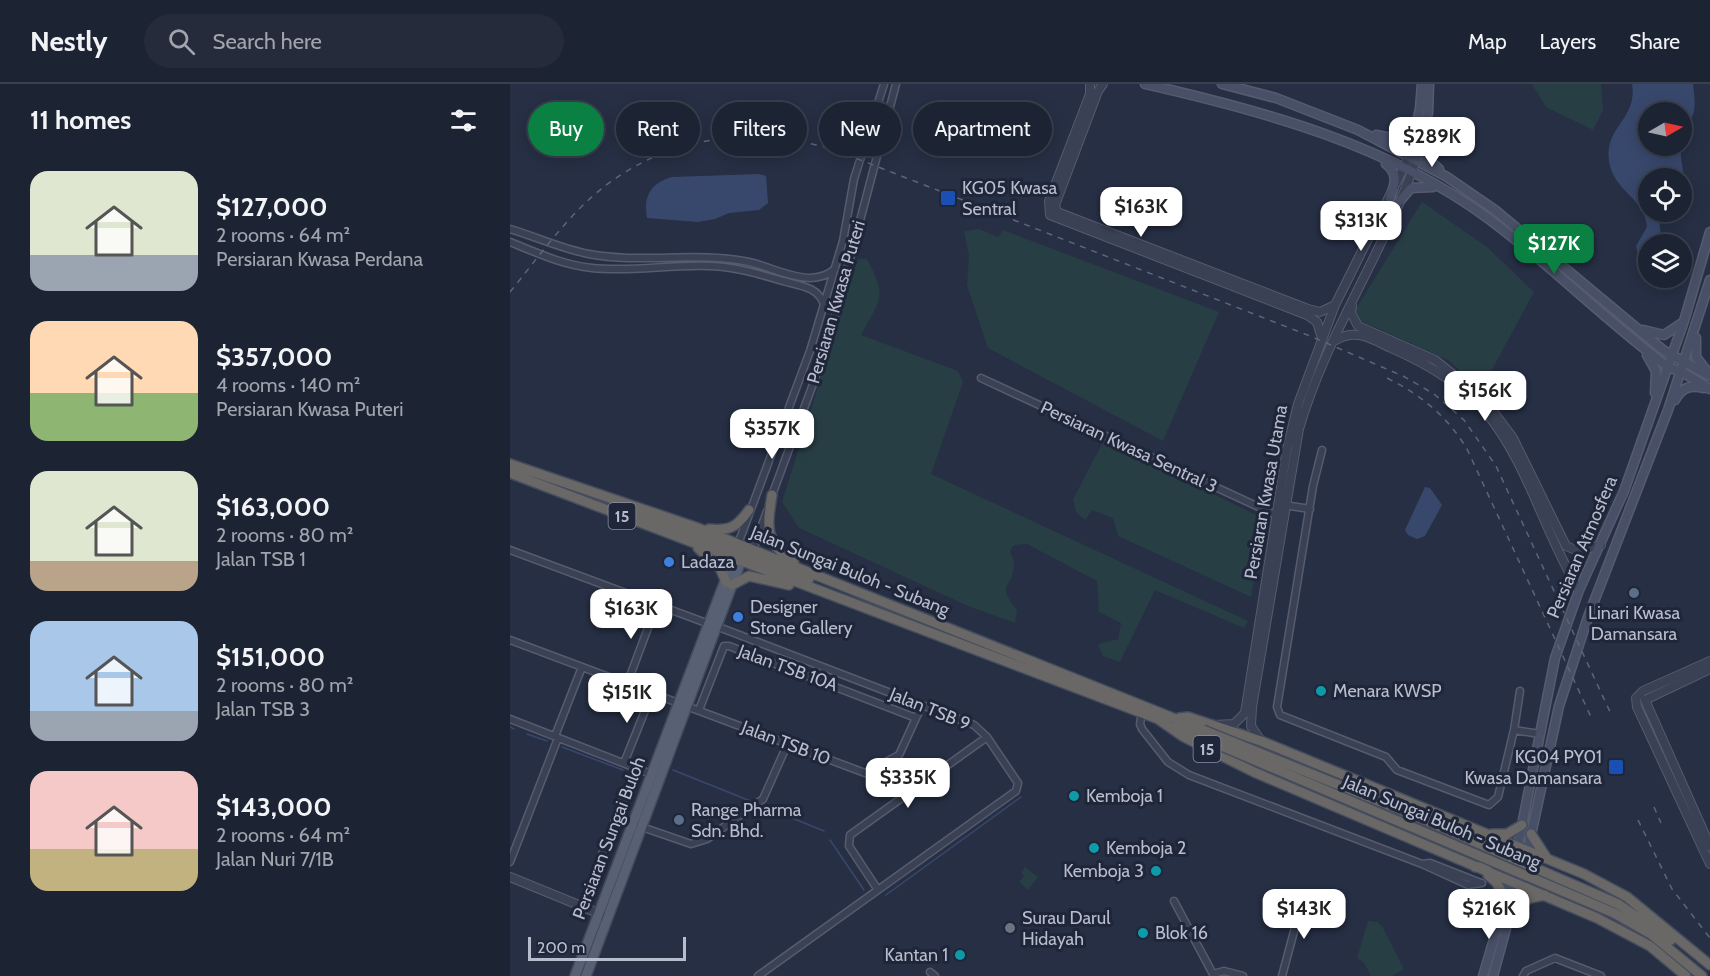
<!DOCTYPE html>
<html lang="en">
<head>
<meta charset="utf-8">
<style>
  body { margin:0; font-family:Cabin,sans-serif; background:#252b3b; color:#f1f3f6; height:100vh; display:flex; flex-direction:column; font-size:22px; white-space:nowrap }
  * { box-sizing:border-box; margin:0 }
  p { font-size:20px; color:#a0a4ac }
  .icon { flex:none; width:33px; height:33px; fill:none; stroke:currentColor; stroke-width:2; stroke-linecap:round; stroke-linejoin:round }
  .map { position:relative; flex:1; overflow:hidden }
  .details { display:flex; flex-direction:column; background:#1c2333; width:510px }
  .details>* { flex:none }
  .banner { position:absolute; left:18px; top:18px; width:570px; height:54px; display:flex; gap:12px }
  .needle { width:39px; rotate:81deg }
  .controls { position:absolute; left:1128px; top:18px; display:grid; gap:12px }
  .controls a { display:grid; place-items:center; width:54px; height:54px; border-radius:50%; background:#1c2333; box-shadow:0 3px 15px #0003,0 0 0 2px #3a404e; font-size:30px }
  .scale { position:absolute; left:18px; bottom:15px; width:158px; box-sizing:border-box; padding-left:6px; border:3px solid #b8bdcd; border-top:0; font-size:16px; line-height:21px; white-space:nowrap; color:#b8bdcd; -webkit-text-stroke:4px #1f2639; paint-order:stroke }
  .price { position:absolute; translate:-50% -51px; padding:0 14px; border-radius:12px; background:#fff; color:#222; font-size:20px; line-height:39px; filter:drop-shadow(0 2px 3px #0008) }
  .price::after { content:''; position:absolute; left:50%; top:36px; width:18px; height:14px; margin-left:-9px; background:inherit; clip-path:polygon(0 0,100% 0,50% 100%) }
  .price.current { background:#0b8043; color:#fff }
  ul { padding:0; list-style:none }
  li { display:flex; align-items:center; gap:18px; height:150px; padding:0 30px }
  li span { display:grid; place-items:center; flex:none; width:168px; height:120px; border-radius:18px; color:#555 }
  li>.icon { margin-inline-start:auto }
  span .icon { width:72px; height:72px; fill:#fffc; stroke-width:1 }
  li b { font-size:26px }
  h2 { display:flex; justify-content:space-between; align-items:center; height:72px; padding:0 30px; font-size:26px }
  .tag { padding:0 21px; border-radius:27px; background:#1c2333; box-shadow:0 3px 15px #0003,0 0 0 2px #3a404e; font-size:21px; line-height:54px }
  .tag.current { background:#0b8043; color:#fff }
  header { display:flex; align-items:center; gap:36px; box-sizing:border-box; height:84px; padding:0 30px; background:#1c2333; border-bottom:2px solid #3a404e }
  header strong { font-size:28px }
  nav { display:flex; gap:33px; margin-inline-start:auto; font-size:21px }
  .search { width:420px; height:54px; background:#252b3b; display:flex; align-items:center; gap:15px; box-sizing:border-box; padding:0 21px; border-radius:33px; color:#a0a4ac; font-size:22px }
  main { display:flex; flex:1; min-height:0 }
  .map>svg:first-child { display:block }
</style>
</head>
<body>
<header>
<strong>Nestly</strong>
<div class="search"><svg class="icon" aria-label="search" viewBox="0 0 24 24"><circle cx="10" cy="10" r="6"/><path d="M15 15l6 6"/></svg>Search here</div>
<nav><a>Map</a><a>Layers</a><a>Share</a></nav>
</header>
<main>
<section class="details">
<h2>11 homes<svg class="icon" aria-label="filters" viewBox="0 0 24 24"><path d="M4 7h16M4 17h16"/><circle cx="9" cy="7" r="2"/><circle cx="15" cy="17" r="2"/></svg></h2>
<ul>
<li><span style="background:linear-gradient(#dfe7d0 70%,#9aa5b1 0)"><svg class="icon" aria-label="home" viewBox="0 0 24 24"><path d="M3 11l9-7 9 7M6 9v11h12V9"/></svg></span><div><b>$127,000</b><p>2 rooms · 64 m²</p><p>Persiaran Kwasa Perdana</p></div></li>
<li><span style="background:linear-gradient(#ffd9b3 60%,#8fb573 0)"><svg class="icon" aria-label="home" viewBox="0 0 24 24"><path d="M3 11l9-7 9 7M6 9v11h12V9"/></svg></span><div><b>$357,000</b><p>4 rooms · 140 m²</p><p>Persiaran Kwasa Puteri</p></div></li>
<li><span style="background:linear-gradient(#dfe7d0 75%,#b9a48a 0)"><svg class="icon" aria-label="home" viewBox="0 0 24 24"><path d="M3 11l9-7 9 7M6 9v11h12V9"/></svg></span><div><b>$163,000</b><p>2 rooms · 80 m²</p><p>Jalan TSB 1</p></div></li>
<li><span style="background:linear-gradient(#a9c7e8 75%,#9aa5b1 0)"><svg class="icon" aria-label="home" viewBox="0 0 24 24"><path d="M3 11l9-7 9 7M6 9v11h12V9"/></svg></span><div><b>$151,000</b><p>2 rooms · 80 m²</p><p>Jalan TSB 3</p></div></li>
<li><span style="background:linear-gradient(#f6c9c9 65%,#c2b280 0)"><svg class="icon" aria-label="home" viewBox="0 0 24 24"><path d="M3 11l9-7 9 7M6 9v11h12V9"/></svg></span><div><b>$143,000</b><p>2 rooms · 64 m²</p><p>Jalan Nuri 7/1B</p></div></li>
</ul>
</section>
<div class="map">
<svg width="1200" height="892" viewBox="0 0 1200 892">
  <rect width="100%" height="100%" fill="#262f44"/>
  <path fill="#283e45" d="M1022,0H1091L1093,26L1083,46L1036,23Z
    M912,118L977,163L1024,208L971,306L938,276L849,236L844,228Z
    M469,145L488,153L493,146L709,228L653,357L478,264L457,201L459,172L454,147Z
    M348,175H357C378,214 370,215 351,251L448,287L453,298L421,390L738,537L734,544L645,506L610,578L593,572L588,560L608,555L611,539L589,528L587,497L517,460L504,461L500,467C501,471 505,477 504,481C503,505 485,499 507,526L505,539L458,522L289,444L272,418Z
    M594,356L754,435L741,513L608,452L603,434L582,426L575,436L566,428L563,415Z
    M515,783L528,793L518,806L509,798L514,792L511,789Z
    M858,837L867,838L872,842L894,885L882,892H861L854,879L847,874Z"/>
  <path fill="#38486c" d="M1122,0H1183C1184,11 1187,25 1181,35C1177,44 1173,48 1172,58V28H1138V62H1171C1169,80 1179,98 1172,116V94H1138V128H1161L1149,135L1152,160H1138V177L1128,172L1126,162L1137,143C1135,114 1103,107 1099,77C1094,43 1128,35 1122,0Z
    M249,90L256,92L258,119L249,126L219,129L205,135L188,138L137,134C133,112 141,99 162,93Z
    M915,403L920,404L932,421L915,452L907,455L898,451L895,446Z"/>
  <g fill="none" stroke-linecap="round" stroke-linejoin="round">
    <path stroke="#38486c" stroke-width="1.5" d="M0,643L4,645
      M17,650L37,657
      M52,663L113,686
      M163,686L243,718
      M255,723L314,747
      M320,756L354,806
      M376,811L511,713"/>
    <g stroke="#565c6e" stroke-width="9">
      <path id="minor" d="M0,145C27,153 52,165 79,170C132,180 186,167 239,178C266,184 301,206 325,185
        M0,158C27,169 53,181 82,184C122,188 162,180 201,182C226,183 249,190 273,197C290,202 307,202 314,220
        M471,294L768,432
        M812,366L803,402L767,623L770,631L876,673L887,686L979,721L988,713L1004,646L1030,650
        M261,414L317,262L386,0
        M774,421L800,425
        M228,460L300,267L333,157L344,95L374,0
        M0,466L199,540
        M243,466L257,427
        M206,542L464,641L477,653L508,699L506,707L248,892
        M0,556L355,689L389,671L412,621
        M117,600L147,520
        M189,626L214,562H219L406,634
        M632,628L630,640L632,645L658,678L679,691L912,780L958,801L972,799
        M0,635L141,690
        M1004,646L1010,607
        M45,652L72,583
        M114,679L142,609
        M129,742L181,760L197,755L253,715L277,661
        M0,778L48,654
        M912,780L920,779L971,799
        M368,806L339,762L340,751L477,653
        M664,817L704,892
        M72,822L125,684
        M420,888L425,892
        M703,890L714,887L733,892
        M772,892L793,814
        M1013,892L1016,887L1045,874L1091,892"/>
    </g>
    <g stroke="#565c6e" stroke-width="10">
      <path id="tertiary" d="M580,0V10L539,117L540,131L797,231L807,238L811,251
        M593,0L588,7L545,121L547,128L798,225L810,228L825,221
        M842,222L841,229L848,242L925,276L961,305L985,330L1003,354L1056,462L1068,467L1091,461
        M826,256C846,244 862,255 881,264C918,280 952,300 978,331C1019,382 1035,451 1069,506
        M1126,614L1127,623L1200,780
        M1126,614L1133,607L1200,577
        M1135,616L1200,762
        M1135,616L1200,585
        M704,641L724,640L735,629L777,365L788,320L825,221L899,73
        M751,657L741,642L742,623L789,345C816,251 874,169 906,76
        M0,793L93,831"/>
    </g>
    <g stroke="#565c6e" stroke-width="11">
      <path id="secondary" d="M635,0C754,27 879,61 979,135C1041,181 1096,237 1158,283L1172,288L1200,305
        M712,0L766,14L848,46L937,93L985,126L1153,266L1200,292
        M866,51L891,56L905,45
        M913,59L916,73L929,85
        M899,73L910,25L912,0
        M906,76L918,29L919,0
        M876,80C889,90 885,100 880,114
        M888,119L901,104L923,103
        M1133,246L1154,251L1172,239
        M1186,254V273L1196,286
        M1137,271L1146,287L1145,309
        M1165,316C1172,303 1180,301 1194,304
        M973,892L996,815L1012,741L1045,574L1069,506L1114,407L1174,237L1200,148
        M983,892L1019,760L1049,622L1078,533L1158,326L1200,196"/>
    </g>
    <g stroke="#444a5d" stroke-width="12">
      <path id="primary" d="M65,892L226,468
        M76,892L231,477L236,472"/>
    </g>
    <g stroke="#454c5e" stroke-width="12">
      <path id="trunk" d="M0,380L188,444L693,646
        M0,389L648,635L674,653L744,688L1087,834L1140,862L1176,892
        M262,411C257,443 254,458 284,479
        M113,423L226,468L231,477
        M199,445C220,447 227,443 239,426
        M188,464L210,484L216,498
        M233,466L247,476L299,495
        M222,501L239,492L279,501
        M669,634L678,633L751,657L1074,790L1117,813L1200,881
        M665,642L688,652
        M982,750H997L1012,741
        M1021,750L1036,773
        M965,783C976,782 983,780 989,771L987,754
        M978,791L986,798L996,815
        M1108,820L1161,856
        M1000,827L1020,814L1035,811
        M1104,829L1141,850L1192,892"/>
    </g>
    <use href="#minor" stroke="#3a4154" stroke-width="6"/>
    <use href="#tertiary" stroke="#3a4154" stroke-width="8"/>
    <use href="#secondary" stroke="#485067" stroke-width="8"/>
    <use href="#primary" stroke="#586074" stroke-width="9"/>
    <use href="#trunk" stroke="#696866" stroke-width="9"/>
    <path stroke="#5c657b" stroke-width="1.5" stroke-dasharray="6 6" stroke-linecap="butt" d="M0,208C27,175 52,139 84,111C153,51 246,39 330,68L800,252L893,292L924,310L954,336L986,382L1101,630
      M877,294C911,311 937,332 957,365L1081,633
      M1144,723L1151,739
      M1128,736L1162,805L1200,854"/>
    <g stroke="#454c5e" stroke-width="12" stroke-linecap="butt">
      <path id="trunk-bridge" d="M693,646L908,733L1108,820
        M688,652L1104,829"/>
    </g>
    <use href="#trunk-bridge" stroke="#696866" stroke-width="9"/>
  </g>
  <g fill="#1a4fb4" stroke="#1f2639" stroke-width="2">
    <rect x="430" y="106" width="16" height="16" rx="3"/>
    <rect x="1098" y="675" width="16" height="16" rx="3"/>
  </g>
  <g fill="#3f7fe0" stroke="#1f2639" stroke-width="2">
    <circle cx="159" cy="478" r="6"/>
    <circle cx="228" cy="533" r="6"/>
  </g>
  <g fill="#5c6f8a" stroke="#1f2639" stroke-width="2">
    <circle cx="1124" cy="509" r="6"/>
    <circle cx="169" cy="736" r="6"/>
  </g>
  <g fill="#0f9aa8" stroke="#1f2639" stroke-width="2">
    <circle cx="811" cy="607" r="6"/>
    <circle cx="564" cy="712" r="6"/>
    <circle cx="584" cy="764" r="6"/>
    <circle cx="646" cy="787" r="6"/>
    <circle cx="633" cy="849" r="6"/>
    <circle cx="450" cy="871" r="6"/>
  </g>
  <circle fill="#6b7280" stroke="#1f2639" stroke-width="2" cx="500" cy="844" r="6"/>
  <g text-anchor="middle" stroke-width="6" stroke-linejoin="round" paint-order="stroke">
    <g fill="#1f2639" stroke="#8a90a1" stroke-width="1.5">
      <rect x="98.5" y="419" width="27" height="26" rx="4.5"/>
      <rect x="683.5" y="652" width="27" height="26" rx="4.5"/>
    </g>
    <g font-size="16" font-weight="bold" fill="#b8bdcd">
      <text x="112" y="438">15</text>
      <text x="697" y="671">15</text>
    </g>
    <g font-size="18" fill="#b8bdcd" stroke="#1f2639" text-anchor="start">
      <text x="452" y="110">KG05 Kwasa<tspan x="452" dy="21">Sentral</tspan></text>
      <text x="171" y="484">Ladaza</text>
      <text x="240" y="529">Designer<tspan x="240" dy="21">Stone Gallery</tspan></text>
      <text x="1124" y="535" text-anchor="middle">Linari Kwasa<tspan x="1124" dy="21">Damansara</tspan></text>
      <text x="823" y="613">Menara KWSP</text>
      <text x="1092" y="679" text-anchor="end">KG04 PY01<tspan x="1092" dy="21">Kwasa Damansara</tspan></text>
      <text x="576" y="718">Kemboja 1</text>
      <text x="181" y="732">Range Pharma<tspan x="181" dy="21">Sdn. Bhd.</tspan></text>
      <text x="596" y="770">Kemboja 2</text>
      <text x="634" y="793" text-anchor="end">Kemboja 3</text>
      <text x="512" y="840">Surau Darul<tspan x="512" dy="21">Hidayah</tspan></text>
      <text x="645" y="855">Blok 16</text>
      <text x="438" y="877" text-anchor="end">Kantan 1</text>
    </g>
    <g font-size="18" fill="#b8bdcd" stroke="#1f2639">
      <text transform="translate(326 218) rotate(-74)" y="6">Persiaran Kwasa Puteri</text>
      <text transform="translate(619 363) rotate(25)" y="6">Persiaran Kwasa Sentral 3</text>
      <text transform="translate(756 408) rotate(-80)" y="6">Persiaran Kwasa Utama</text>
      <text transform="translate(1072 463) rotate(-67)" y="6">Persiaran Atmosfera</text>
      <text transform="translate(340 487) rotate(22)" y="6">Jalan Sungai Buloh - Subang</text>
      <text transform="translate(278 584) rotate(20)" y="6">Jalan TSB 10A</text>
      <text transform="translate(420 625) rotate(22)" y="6">Jalan TSB 9</text>
      <text transform="translate(276 659) rotate(21)" y="6">Jalan TSB 10</text>
      <text transform="translate(932 738) rotate(23)" y="6">Jalan Sungai Buloh - Subang</text>
      <text transform="translate(99 754) rotate(-69)" y="6">Persiaran Sungai Buloh</text>
    </g>
  </g>
</svg>
<div class="controls">
<a><svg class="needle" viewBox="-14 -14 28 28"><path d="M0-13l5 13h-10z" fill="#e53935"/><path d="M0 13l5-13h-10z" fill="#a0a4ac"/></svg></a>
<a><svg class="icon" aria-label="locate" viewBox="0 0 24 24"><circle cx="12" cy="12" r="6"/><path d="M12 2v4M12 18v4M2 12h4M18 12h4"/></svg></a>
<a><svg class="icon" aria-label="layers" viewBox="0 0 24 24"><path d="M12 4l9 5-9 5-9-5zM3 14l9 5 9-5"/></svg></a>
</div>
<div class="scale">200 m</div>
<b class="price" style="left:922px;top:84px">$289K</b>
<b class="price" style="left:631px;top:154px">$163K</b>
<b class="price" style="left:851px;top:168px">$313K</b>
<b class="price current" style="left:1044px;top:191px">$127K</b>
<b class="price" style="left:975px;top:338px">$156K</b>
<b class="price" style="left:262px;top:376px">$357K</b>
<b class="price" style="left:121px;top:556px">$163K</b>
<b class="price" style="left:117px;top:640px">$151K</b>
<b class="price" style="left:398px;top:725px">$335K</b>
<b class="price" style="left:794px;top:856px">$143K</b>
<b class="price" style="left:979px;top:856px">$216K</b>
<div class="banner">
<a class="tag current">Buy</a>
<a class="tag">Rent</a>
<a class="tag">Filters</a>
<a class="tag">New</a>
<a class="tag">Apartment</a>
</div>
</div>
</main>
</body>
</html>
